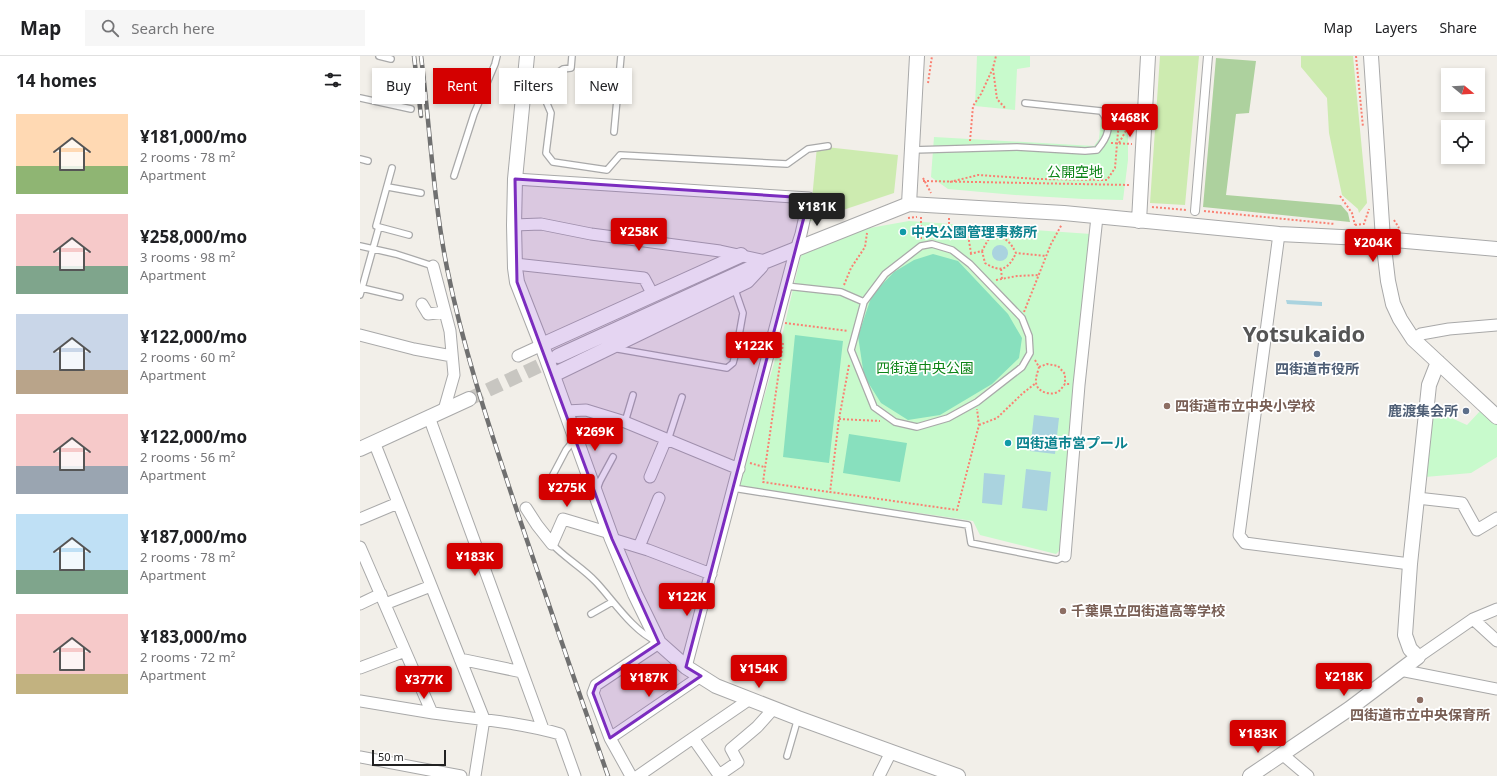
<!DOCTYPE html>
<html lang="en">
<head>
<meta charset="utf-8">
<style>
  body { margin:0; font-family:"Noto Sans","Noto Sans JP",sans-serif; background:#f6f6f6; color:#202124; height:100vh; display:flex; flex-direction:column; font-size:15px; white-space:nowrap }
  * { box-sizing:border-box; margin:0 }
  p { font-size:13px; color:#757577 }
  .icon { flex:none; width:22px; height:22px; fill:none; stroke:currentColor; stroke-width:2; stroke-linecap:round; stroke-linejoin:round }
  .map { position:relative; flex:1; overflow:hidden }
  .details { display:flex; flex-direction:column; background:#fff; width:360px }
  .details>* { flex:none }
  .guide { position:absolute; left:12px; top:12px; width:380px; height:36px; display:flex; gap:8px }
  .needle { width:26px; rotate:108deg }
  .fabs { position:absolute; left:1081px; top:12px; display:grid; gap:8px }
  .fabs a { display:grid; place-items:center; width:44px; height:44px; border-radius:0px; background:#fff; box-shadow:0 2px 6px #0003; font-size:20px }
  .scale { position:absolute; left:12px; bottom:10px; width:74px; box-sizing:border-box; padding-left:4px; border:2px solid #222; border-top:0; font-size:11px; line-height:14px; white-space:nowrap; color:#222; -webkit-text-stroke:3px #fff; paint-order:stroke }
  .price { position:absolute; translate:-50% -34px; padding:0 9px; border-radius:4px; background:#d40000; color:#fff; font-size:13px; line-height:26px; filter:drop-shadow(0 1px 2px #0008) }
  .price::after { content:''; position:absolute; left:50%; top:24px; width:12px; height:9px; margin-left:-6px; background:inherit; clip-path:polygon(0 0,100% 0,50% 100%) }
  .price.on { background:#222; color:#fff }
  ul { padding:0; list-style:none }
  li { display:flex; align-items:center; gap:12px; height:100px; padding:0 16px }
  li span { display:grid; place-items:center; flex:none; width:112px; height:80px; border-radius:0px; color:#555 }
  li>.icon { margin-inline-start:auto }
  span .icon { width:48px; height:48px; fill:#fffc; stroke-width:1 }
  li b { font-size:17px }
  h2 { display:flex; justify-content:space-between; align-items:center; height:48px; padding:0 16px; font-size:17px }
  .pill { padding:0 14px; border-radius:0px; background:#fff; box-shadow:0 2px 6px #0003; font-size:14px; line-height:36px }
  .pill.on { background:#d40000; color:#fff }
  header { display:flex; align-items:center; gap:24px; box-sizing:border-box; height:56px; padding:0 20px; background:#fff; border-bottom:1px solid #e0e0e0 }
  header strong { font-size:19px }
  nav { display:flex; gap:22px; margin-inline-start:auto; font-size:14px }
  .search { width:280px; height:36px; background:#f6f6f6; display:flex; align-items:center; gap:10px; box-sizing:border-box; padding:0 14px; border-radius:0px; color:#757577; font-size:15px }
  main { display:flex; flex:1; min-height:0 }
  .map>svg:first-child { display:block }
</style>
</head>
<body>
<header>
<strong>Map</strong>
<div class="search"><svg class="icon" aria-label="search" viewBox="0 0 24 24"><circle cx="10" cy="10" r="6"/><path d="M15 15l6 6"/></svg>Search here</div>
<nav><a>Map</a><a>Layers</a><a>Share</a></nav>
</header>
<main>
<section class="details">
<h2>14 homes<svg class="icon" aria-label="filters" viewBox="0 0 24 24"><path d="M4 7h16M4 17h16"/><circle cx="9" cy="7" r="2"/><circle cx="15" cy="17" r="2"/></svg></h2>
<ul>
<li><span style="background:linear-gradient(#ffd9b3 65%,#8fb573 0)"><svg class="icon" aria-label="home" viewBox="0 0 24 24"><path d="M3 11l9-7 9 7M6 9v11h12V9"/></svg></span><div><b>¥181,000/mo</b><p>2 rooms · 78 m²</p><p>Apartment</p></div></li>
<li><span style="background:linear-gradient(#f6c9c9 65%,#7fa58c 0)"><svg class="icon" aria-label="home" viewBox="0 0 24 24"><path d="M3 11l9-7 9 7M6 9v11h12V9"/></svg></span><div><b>¥258,000/mo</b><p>3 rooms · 98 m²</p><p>Apartment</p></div></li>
<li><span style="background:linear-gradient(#c9d6e8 70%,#b9a48a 0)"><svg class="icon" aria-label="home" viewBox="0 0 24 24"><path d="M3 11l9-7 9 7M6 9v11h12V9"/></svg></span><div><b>¥122,000/mo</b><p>2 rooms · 60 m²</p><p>Apartment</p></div></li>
<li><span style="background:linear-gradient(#f6c9c9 65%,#9aa5b1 0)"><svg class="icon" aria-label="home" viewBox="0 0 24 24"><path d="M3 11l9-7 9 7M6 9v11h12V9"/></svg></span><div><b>¥122,000/mo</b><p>2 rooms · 56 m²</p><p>Apartment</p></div></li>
<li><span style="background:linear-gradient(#bfe0f5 70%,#7fa58c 0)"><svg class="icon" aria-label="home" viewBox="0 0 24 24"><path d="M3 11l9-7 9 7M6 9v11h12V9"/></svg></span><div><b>¥187,000/mo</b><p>2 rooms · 78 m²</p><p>Apartment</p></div></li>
<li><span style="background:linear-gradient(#f6c9c9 75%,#c2b280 0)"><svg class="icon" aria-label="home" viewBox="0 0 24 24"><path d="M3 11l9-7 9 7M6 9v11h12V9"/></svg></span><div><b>¥183,000/mo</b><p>2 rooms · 72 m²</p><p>Apartment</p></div></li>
</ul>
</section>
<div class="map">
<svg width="1137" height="720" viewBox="0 0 1137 720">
  <rect width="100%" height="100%" fill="#f2efe9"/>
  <path fill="#cdebb0" d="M800,0H839L825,149L790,147Z
    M941,0H993L1007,147L999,157L998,153L982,139L969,77L967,42L941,11Z
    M457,90L538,99L534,137L450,165Z"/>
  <path fill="#add19e" d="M856,2L896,5L889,57L876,58L866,139L981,149L988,157L990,166L843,151Z"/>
  <path fill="#c8facc" d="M617,0H670V11L657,13L655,54L615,50Z
    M751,52L768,53V104L763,144L723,143L655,139L588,133L571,121L574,81L734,90L739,83L741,61Z
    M549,165L731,178L700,494L696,498L620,479L613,465L378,430L422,280L441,199L504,173Z
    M1069,352L1107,369L1121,354L1137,368V401L1111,417L1065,421Z"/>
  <path fill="#88e0be" d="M573,198L598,205L648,258L662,282L659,302L632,328L580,359L548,364L521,347L504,320L498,280L512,239L534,216L554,204Z
    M435,279L483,285L469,407L423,401Z
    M489,378L547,387L540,426L483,417Z"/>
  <path fill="#aad3df" d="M632 197a8 8 0 1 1 16 0a8 8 0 1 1-16 0Z
    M926,244L962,246V250L927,248Z
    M674,359L699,362L695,398L670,395Z
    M666,413L691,416L687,455L662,452Z
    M624,417L645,419L642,449L622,447Z"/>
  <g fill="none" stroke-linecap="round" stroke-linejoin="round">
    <path stroke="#c8c6c1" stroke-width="14" stroke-dasharray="14 7" stroke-linecap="butt" d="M109,343L198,301"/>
    <g stroke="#a9a9a9" stroke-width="8">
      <path id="service" d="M19,0L31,3
        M212,0L211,12L203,13L190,22L185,43L191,57L186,97L193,106L247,114L260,99L427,108L448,93L468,90
        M164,40L185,43
        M0,42L51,53
        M254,76L261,0
        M552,94L657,91L725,95L737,94C748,81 753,70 741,55L665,47
        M0,103L8,105
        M94,120L114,58L135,8L137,0
        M28,131L61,137
        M19,171L49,179
        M572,188L592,194L610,208L662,262L669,280L670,297L662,311L617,346L588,362L557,371L535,366L514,351L491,294L504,246L525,218L561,190Z
        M0,190L36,198L73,210
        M426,230L481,236L504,246
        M2,232L40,241
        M0,239L19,171L16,170L32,112
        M256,291L258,293L367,312L373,307L376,296L383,257L374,231
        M265,366L273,339
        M308,384L322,341
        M187,430L206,394L214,384
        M373,432L608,469L611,487L697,504L705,500
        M237,433L240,425L253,401
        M192,488C205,502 223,512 236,526C253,544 273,575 296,585
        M231,558L252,546
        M427,700L438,662"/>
    </g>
    <g stroke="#a9a9a9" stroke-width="10">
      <path id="pedestrian" d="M835,155L848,0"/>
    </g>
    <g stroke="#a9a9a9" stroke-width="13">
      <path id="minor" d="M155,123L449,142L441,178L434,200L326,611
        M154,169L181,168L231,178L360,195L406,205
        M919,178L879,479L885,487L1050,508
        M155,208L284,222L293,239
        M73,210L90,275L94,319L84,354
        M62,248L68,258L85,256
        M0,279L54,293L92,300
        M1053,283L1061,278L1089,273L1137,269
        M158,300L182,289
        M206,355L226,354L265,366L379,413
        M69,361L183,673
        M14,386L124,663L115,720
        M290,421L306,383
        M1057,442L1102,447L1117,474L1137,462
        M166,452L177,469L192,488L203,463L250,477
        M0,463L38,447
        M252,483L288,494L351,518
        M0,491L72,657
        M279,491L299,442
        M705,500L719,329L737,161
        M0,548L21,538
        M25,548L71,530
        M1113,563L1137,585
        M1058,601L1113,563L1137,553
        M100,603L162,616
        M0,612L45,595
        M1040,614L1137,633
        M390,643L333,682L359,719L378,706L371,693L397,671L414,652
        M0,645C24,649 48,653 73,657C115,663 159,666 200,678L215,720
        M250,682L341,620
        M922,698L948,720
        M0,701L101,720
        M271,720L250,682L233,637L236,629L299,587
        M278,720L333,682
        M519,720L531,696"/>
    </g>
    <g stroke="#a9a9a9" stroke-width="16">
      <path id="tertiary" d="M167,0L155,123L154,169L155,212L157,226L184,295L252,483L275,538L299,587L326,611L356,630L438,662L598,720
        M1011,0L1023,183L1028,225L1033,248L1040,263L1053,283L1137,361
        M549,148L557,0
        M779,165L788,0
        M182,289L381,199
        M198,300L406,205L549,148L704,157L919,178L1023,183L1137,193
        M193,319L387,225L401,210
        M0,393L109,343
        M890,720L989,653L1058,601L1050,593L1045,579L1050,508L1069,329L1078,306"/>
    </g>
    <path stroke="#fa8072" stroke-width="2" stroke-dasharray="2 2" stroke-linecap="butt" d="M996,0L1003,71
      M633,13L637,43L646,53
      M568,27L572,0
      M610,85L613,50L621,38L633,12L636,0
      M751,87L772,88
      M759,87L772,64
      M563,122L571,137
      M563,125L770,129
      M590,126L618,119L677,123L747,124L755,112L760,52H774V51
      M980,140L992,157L995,169
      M792,151L827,154
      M844,155L975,168
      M561,161V184
      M548,162L557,161
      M589,162V171L609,173V185L611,197
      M1034,164L1039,172
      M995,169L1004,168L1009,153
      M622,195L625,207C641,217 648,214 656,197
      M610,198L622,195L628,184L635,180C648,183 650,186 656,197L686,200
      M641,213L642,223
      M636,224L657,220L679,219
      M484,229L491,212L505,191L507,177
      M664,256L691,188L702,168
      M425,267L488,275
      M423,287L403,426L469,436
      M675,304L679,311C678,316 674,324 677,330C680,337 693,340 699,335C701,334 703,330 705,328H710
      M489,309L479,363L470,436L597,454L619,369L617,353
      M679,311L687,308L698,310L705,318V328
      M479,363L520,365
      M619,369L637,362L663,337L676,327
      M390,407L404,411"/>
    <use href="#service" stroke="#fff" stroke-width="5.5"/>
    <use href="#pedestrian" stroke="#fff" stroke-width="8"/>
    <use href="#minor" stroke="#fff" stroke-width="11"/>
    <use href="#tertiary" stroke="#fff" stroke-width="14"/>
    <g stroke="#707070" stroke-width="4.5">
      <path id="rail" d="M54,0L61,60
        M61,0C70,71 73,142 87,212C104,297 132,379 159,461C188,547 218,634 248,720"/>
    </g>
    <use href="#rail" stroke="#fff" stroke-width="3" stroke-dasharray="9" stroke-linecap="butt"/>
  </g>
  <path fill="#7b2cbf" fill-opacity="0.2" stroke="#7b2cbf" stroke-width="3" stroke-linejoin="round" d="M155,123L449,142L326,611L341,620L250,682L233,637L236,629L299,587L252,483L157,226Z"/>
  <g fill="#0f9aa8" stroke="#fff" stroke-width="1.5">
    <circle cx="543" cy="176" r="4"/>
    <circle cx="648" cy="387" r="4"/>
  </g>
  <g fill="#5c6f8a" stroke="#fff" stroke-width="1.5">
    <circle cx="957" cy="298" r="4"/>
    <circle cx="1106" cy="355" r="4"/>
  </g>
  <g fill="#8d6e63" stroke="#fff" stroke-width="1.5">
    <circle cx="807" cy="350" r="4"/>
    <circle cx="703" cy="555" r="4"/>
    <circle cx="1060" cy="644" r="4"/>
  </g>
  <g text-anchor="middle" stroke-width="3.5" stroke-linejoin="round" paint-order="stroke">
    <g font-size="14" fill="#0c8416" stroke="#fff">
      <text x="715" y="121">公開空地</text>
      <text x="565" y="317">四街道中央公園</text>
    </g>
    <g font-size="14" font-weight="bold" fill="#0d838f" stroke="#fff" text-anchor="start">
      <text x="551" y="181">中央公園管理事務所</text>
      <text x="656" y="392">四街道市営プール</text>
    </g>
    <g font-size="14" font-weight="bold" fill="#4e5e75" stroke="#fff">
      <text x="957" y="318">四街道市役所</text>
      <text x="1098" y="360" text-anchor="end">鹿渡集会所</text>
    </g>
    <g font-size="14" font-weight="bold" fill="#785e54" stroke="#fff" text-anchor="start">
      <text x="815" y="355">四街道市立中央小学校</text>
      <text x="711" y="560">千葉県立四街道高等学校</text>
      <text x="1060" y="664" text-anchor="middle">四街道市立中央保育所</text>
    </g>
    <g font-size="22" font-weight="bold" fill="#555" stroke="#fff">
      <text x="944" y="286">Yotsukaido</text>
    </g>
  </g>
</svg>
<div class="fabs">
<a><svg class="needle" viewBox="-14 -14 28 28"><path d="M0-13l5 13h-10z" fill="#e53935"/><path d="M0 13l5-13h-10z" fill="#757577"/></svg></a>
<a><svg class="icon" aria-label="locate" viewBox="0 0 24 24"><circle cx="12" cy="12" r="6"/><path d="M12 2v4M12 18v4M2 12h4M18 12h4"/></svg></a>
</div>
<div class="scale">50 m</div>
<b class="price" style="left:770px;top:82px">¥468K</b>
<b class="price on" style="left:457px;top:171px">¥181K</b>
<b class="price" style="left:279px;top:196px">¥258K</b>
<b class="price" style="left:1013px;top:207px">¥204K</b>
<b class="price" style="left:394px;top:310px">¥122K</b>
<b class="price" style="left:235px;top:396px">¥269K</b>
<b class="price" style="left:207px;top:452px">¥275K</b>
<b class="price" style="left:115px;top:521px">¥183K</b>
<b class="price" style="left:327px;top:561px">¥122K</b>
<b class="price" style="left:399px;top:633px">¥154K</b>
<b class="price" style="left:984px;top:641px">¥218K</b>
<b class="price" style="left:289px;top:642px">¥187K</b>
<b class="price" style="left:64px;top:644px">¥377K</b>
<b class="price" style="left:898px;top:698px">¥183K</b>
<div class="guide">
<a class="pill">Buy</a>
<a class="pill on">Rent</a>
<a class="pill">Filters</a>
<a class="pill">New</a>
</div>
</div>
</main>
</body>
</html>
